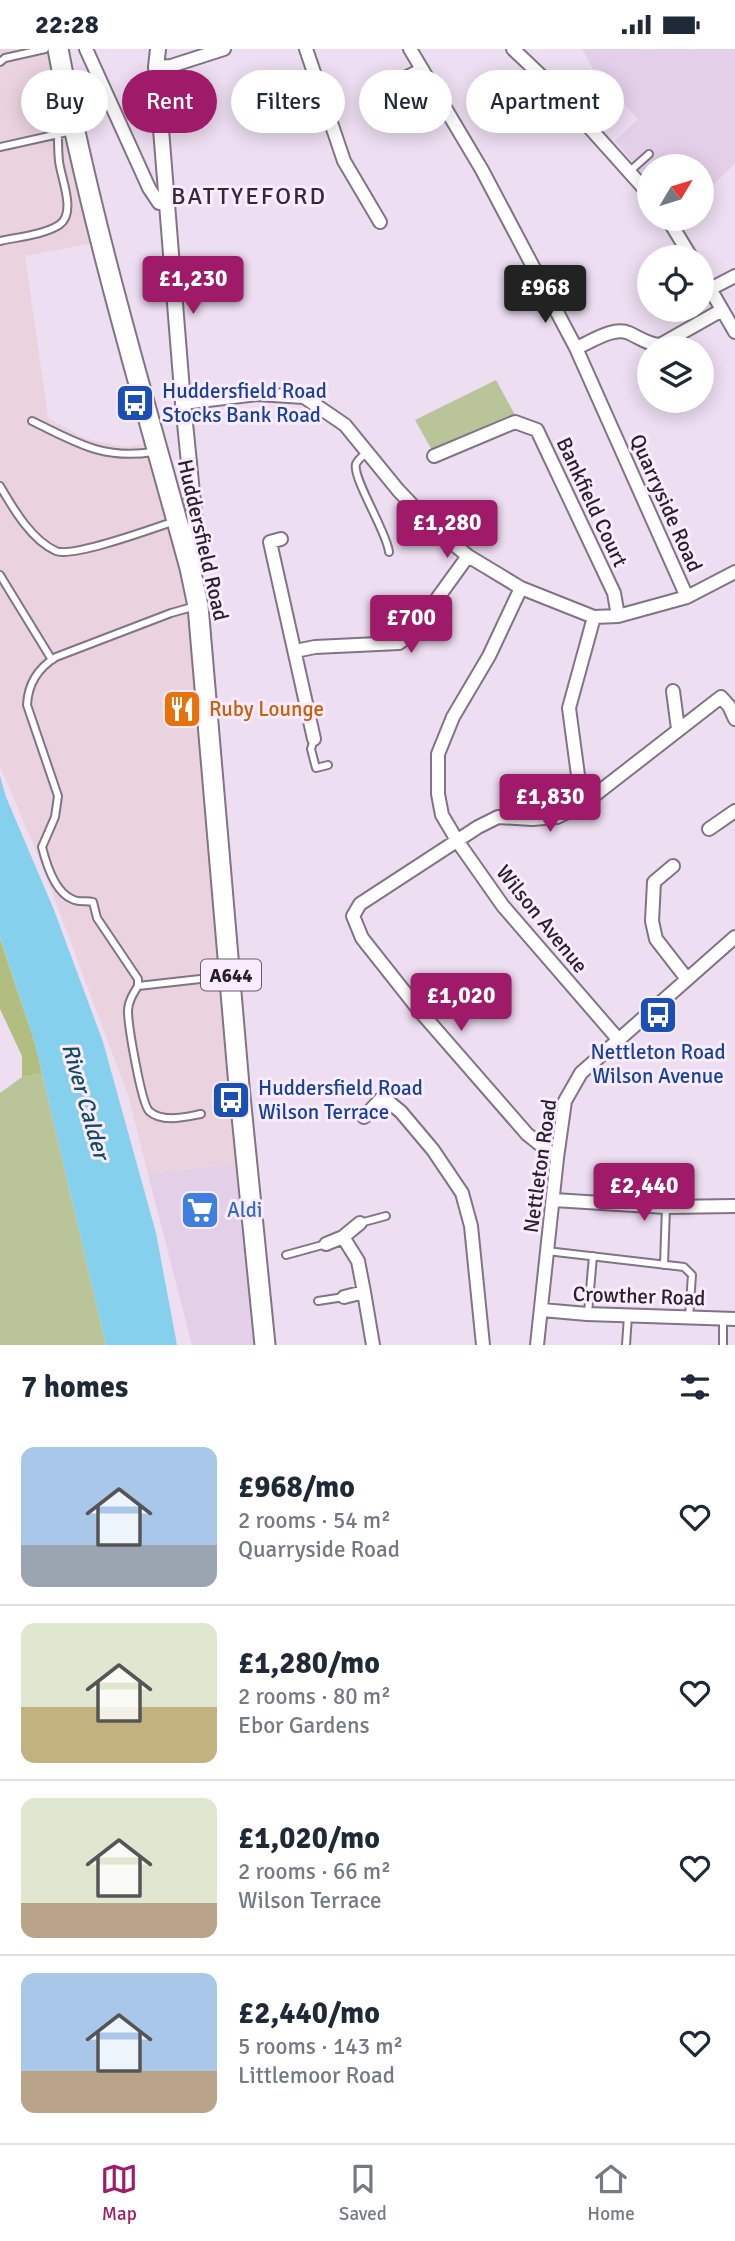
<!DOCTYPE html>
<html lang="en">
<head>
<meta charset="utf-8">
<style>
  body { margin:0; font-family:Signika,sans-serif; background:#f6f6f7; color:#1f2937; height:100vh; display:flex; flex-direction:column; font-size:26px; white-space:nowrap }
  * { box-sizing:border-box; margin:0 }
  p { font-size:23px; color:#747a83 }
  .icon { flex:none; width:38px; height:38px; fill:none; stroke:currentColor; stroke-width:2; stroke-linecap:round; stroke-linejoin:round }
  .map { position:relative; height:1296px; overflow:hidden }
  .side { display:flex; flex-direction:column; background:#fff; flex:1 }
  .side>* { flex:none }
  .banner { position:absolute; left:21px; top:21px; width:693px; height:63px; display:flex; gap:14px }
  .needle { width:46px; rotate:52deg }
  .tools { position:absolute; left:637px; top:105px; display:grid; gap:14px }
  .tools a { display:grid; place-items:center; width:77px; height:77px; border-radius:50%; background:#fff; box-shadow:0 4px 18px #0003; font-size:35px }
  .price { position:absolute; translate:-50% -60px; padding:0 16px; border-radius:7px; background:#9f1b6a; color:#fff; font-size:23px; line-height:46px; filter:drop-shadow(0 2px 4px #0008) }
  .price::after { content:''; position:absolute; left:50%; top:42px; width:21px; height:16px; margin-left:-10px; background:inherit; clip-path:polygon(0 0,100% 0,50% 100%) }
  .price.selected { background:#222; color:#fff }
  ul { padding:0; list-style:none }
  li { display:flex; align-items:center; gap:21px; height:175px; padding:0 21px }
  li+li { border-top:2px solid #e0e1e3 }
  li span { display:grid; place-items:center; flex:none; width:196px; height:140px; border-radius:14px; color:#555 }
  li>.icon { margin-inline-start:auto }
  span .icon { width:84px; height:84px; fill:#fffc; stroke-width:1 }
  li b { font-size:30px }
  h2 { display:flex; justify-content:space-between; align-items:center; height:84px; padding:0 21px; font-size:30px }
  .pill { padding:0 24px; border-radius:32px; background:#fff; box-shadow:0 4px 18px #0003; font-size:24px; line-height:63px }
  .pill.selected { background:#9f1b6a; color:#fff }
  .status { display:flex; justify-content:space-between; align-items:center; height:49px; padding:0 35px; background:#fff; direction:ltr }
  .status svg { height:19px; fill:currentColor }
  .tabs { display:flex; justify-content:space-around; align-items:center; height:98px; border-top:2px solid #e0e1e3; background:#fff; font-size:19px; color:#747a83 }
  .tabs a { display:grid; justify-items:center; gap:4px }
  .tabs .selected { color:#9f1b6a }
  .map>svg:first-child { display:block }
</style>
</head>
<body>
<div class="status"><b>22:28</b><svg viewBox="0 0 49 12"><path d="M0 12V9h3v3zM5 12V6h3v6zM10 12V3h3v9zM15 12V0h3v12zM26 1h20v11H26zM47 4h2v5h-2z"/></svg></div>
<div class="map">
<svg width="735" height="1296" viewBox="0 0 735 1296">
  <rect width="100%" height="100%" fill="#eddef1"/>
  <path fill="#e3cfe8" d="M582,0H735V114L702,147V117H649V134L615,92L638,70L596,25Z
    M239,1115L256,1296H192L148,1125Z"/>
  <path fill="#ead3df" d="M0,0H50L93,194L25,207L48,369L87,390L127,398L146,394L188,550L239,1115L148,1125L128,1046L40,811L0,717Z"/>
  <path fill="#bac499" d="M496,331L515,366L433,403L415,371Z
    M42,1024L106,1296H0V1044L22,1028Z"/>
  <path fill="#b1be80" d="M0,889L35,994L42,1024L22,1028V1007L0,960Z"/>
  <path fill="#85d0ec" d="M0,727L6,748L54,861L103,993L156,1184L177,1296H106L35,994L0,888Z"/>
  <g fill="none" stroke-linecap="round" stroke-linejoin="round">
    <g stroke="#817484" stroke-width="10">
      <path id="service" d="M0,13L5,9L45,0
        M385,35L421,18
        M0,98L72,82
        M630,122L649,105
        M0,192C18,188 43,186 59,176C77,164 61,130 59,112C58,103 58,94 58,85
        M32,372C76,393 102,411 153,403
        M368,403C364,406 358,410 356,415C352,429 387,483 389,503
        M0,437C13,459 31,491 56,502C73,509 154,479 175,472
        M0,526L52,611
        M196,557L171,564L56,608C38,619 28,635 27,656L58,747L55,768L42,798C46,814 55,843 72,850C79,854 86,851 93,853L97,869L138,930V937L227,927
        M314,690L311,700L316,719L328,716
        M138,937C133,945 128,953 128,962C128,976 141,1053 149,1062C162,1074 185,1068 201,1065
        M360,1174L386,1167
        M547,1202L684,1218L692,1226L689,1268
        M286,1206L326,1195
        M664,1216L666,1158
        M318,1252L344,1248
        M588,1264L593,1207
        M626,1296L628,1267
        M723,1296V1269"/>
    </g>
    <g stroke="#817484" stroke-width="16">
      <path id="minor" d="M86,0L149,139L159,154H166
        M306,0L344,112L380,173
        M410,0L482,121L576,299L687,548
        M513,0L554,39L649,145
        M156,18L171,17L224,0
        M668,170L691,208
        M702,226L735,283
        M710,240L735,227
        M576,299C591,293 613,277 629,284C640,289 647,295 660,296L722,261
        M183,354L257,345L304,348L345,376L398,441L434,479L468,507L521,539L594,568L618,567L687,548L735,523
        M434,407L515,373L537,381L614,544L618,567
        M281,490L270,493L314,690
        M521,539L489,607L453,668L438,705V745L442,766L458,793L503,857L618,990
        M295,602L315,598L399,594L413,583L468,507
        M673,642L678,680
        M582,756L569,659L594,568
        M709,780L735,762
        M673,817L654,833L652,872L656,890L687,930
        M364,1068L383,1048L401,1063L433,1101L462,1144L471,1177L483,1296
        M557,1109L527,1085L419,961L362,889L353,867L360,855L478,778L498,768L532,770L557,768L582,756L721,648L729,657L735,670
        M554,1151L666,1158L735,1157
        M343,1188L360,1174
        M326,1195L343,1188L358,1212L364,1243L344,1248
        M364,1243L373,1296
        M542,1261L587,1265L735,1270
        M537,1296L557,1109L565,1052L581,1024L735,888"/>
    </g>
    <g stroke="#817484" stroke-width="18">
      <path id="tertiary" d="M158,0L156,18L183,354L197,494L196,510L190,519"/>
    </g>
    <g stroke="#817484" stroke-width="23">
      <path id="trunk" d="M58,0C91,175 143,347 190,519L198,557L239,1037L265,1296"/>
    </g>
    <use href="#service" stroke="#fff" stroke-width="6"/>
    <use href="#minor" stroke="#fff" stroke-width="12"/>
    <use href="#tertiary" stroke="#fff" stroke-width="14"/>
    <use href="#trunk" stroke="#fff" stroke-width="19"/>
  </g>
  <defs>
    <g id="bus-square" transform="scale(2.0125)"><rect x="-9" y="-9" width="18" height="18" rx="4" fill="#1a4fb4" stroke="#fbebfe"/><path d="M-5-6H5V4H4V6H2V4H-2V6H-4V4H-5ZM-3.5-4V0h7V-4ZM-3.5 1.2v1.5H-2V1.2ZM2 1.2v1.5H3.5V1.2Z" fill="#fff"/></g>
    <g id="restaurant-square" transform="scale(2.0125)"><rect x="-9" y="-9" width="18" height="18" rx="4" fill="#e8710a" stroke="#fbebfe"/><path d="M-5-6h1v4h1v-4h1v4h1v-4h1v5L-1.5 .5V6h-2V.5L-5-1ZM5-6V6H3V1.5H1.5Q1.5-4 5-6Z" fill="#fff"/></g>
    <g id="supermarket-square" transform="scale(2.0125)"><rect x="-9" y="-9" width="18" height="18" rx="4" fill="#3f7fe0" stroke="#fbebfe"/><path d="M-6-5.5h2.5l.6 2H6L4.5 2H-2.5L-4.4-4H-6ZM-1.5 3.2a1.3 1.3 0 1 0 .1 0ZM3 3.2a1.3 1.3 0 1 0 .1 0Z" fill="#fff"/></g>
  </defs>
  <g fill-rule="evenodd">
    <use href="#bus-square" x="135" y="354"/>
    <use href="#restaurant-square" x="182" y="660"/>
    <use href="#bus-square" x="658" y="966"/>
    <use href="#bus-square" x="231" y="1051"/>
    <use href="#supermarket-square" x="200" y="1161"/>
  </g>
  <g text-anchor="middle" stroke-width="6" stroke-linejoin="round" paint-order="stroke">
    <rect fill="#fbebfe" stroke="#675e68" stroke-width="2" x="201" y="910.5" width="60" height="31" rx="5"/>
    <g font-size="19" font-weight="bold" fill="#272128">
      <text x="231" y="933">A644</text>
    </g>
    <g font-size="21" fill="#164399" stroke="#fbebfe" text-anchor="start">
      <text x="162" y="349">Huddersfield Road<tspan x="162" dy="24">Stocks Bank Road</tspan></text>
      <text x="658" y="1010" text-anchor="middle">Nettleton Road<tspan x="658" dy="24">Wilson Avenue</tspan></text>
      <text x="258" y="1046">Huddersfield Road<tspan x="258" dy="24">Wilson Terrace</tspan></text>
    </g>
    <g font-size="21" fill="#272128" stroke="#fbebfe">
      <text transform="translate(592 453) rotate(65)" y="7">Bankfield Court</text>
      <text transform="translate(666 454) rotate(66)" y="7">Quarryside Road</text>
      <text transform="translate(203 491) rotate(77)" y="7">Huddersfield Road</text>
      <text transform="translate(542 870) rotate(51)" y="7">Wilson Avenue</text>
      <text transform="translate(540 1117) rotate(-82)" y="7">Nettleton Road</text>
      <text transform="translate(639 1247) rotate(2)" y="7">Crowther Road</text>
    </g>
    <g font-size="21" fill="#c56008" stroke="#fbebfe" text-anchor="start">
      <text x="209" y="667">Ruby Lounge</text>
    </g>
    <g font-size="21" fill="#366cbe" stroke="#fbebfe" text-anchor="start">
      <text x="227" y="1168">Aldi</text>
    </g>
    <g font-size="23" font-style="italic" fill="#0f4e62" stroke="#fbebfe">
      <text transform="translate(86 1052) rotate(74)" y="8">River Calder</text>
    </g>
    <g font-size="24" letter-spacing="2" fill="#342937" stroke="#fbebfe">
      <text x="249" y="155">BATTYEFORD</text>
    </g>
  </g>
</svg>
<div class="tools">
<a><svg class="needle" viewBox="-14 -14 28 28"><path d="M0-13l5 13h-10z" fill="#e53935"/><path d="M0 13l5-13h-10z" fill="#747a83"/></svg></a>
<a><svg class="icon" aria-label="locate" viewBox="0 0 24 24"><circle cx="12" cy="12" r="6"/><path d="M12 2v4M12 18v4M2 12h4M18 12h4"/></svg></a>
<a><svg class="icon" aria-label="layers" viewBox="0 0 24 24"><path d="M12 4l9 5-9 5-9-5zM3 14l9 5 9-5"/></svg></a>
</div>
<b class="price" style="left:193px;top:267px">£1,230</b>
<b class="price selected" style="left:545px;top:276px">£968</b>
<b class="price" style="left:447px;top:511px">£1,280</b>
<b class="price" style="left:411px;top:606px">£700</b>
<b class="price" style="left:550px;top:785px">£1,830</b>
<b class="price" style="left:461px;top:984px">£1,020</b>
<b class="price" style="left:644px;top:1174px">£2,440</b>
<div class="banner">
<a class="pill">Buy</a>
<a class="pill selected">Rent</a>
<a class="pill">Filters</a>
<a class="pill">New</a>
<a class="pill">Apartment</a>
</div>
</div>
<section class="side">
<h2>7 homes<svg class="icon" aria-label="filters" viewBox="0 0 24 24"><path d="M4 7h16M4 17h16"/><circle cx="9" cy="7" r="2"/><circle cx="15" cy="17" r="2"/></svg></h2>
<ul>
<li><span style="background:linear-gradient(#a9c7e8 70%,#9aa5b1 0)"><svg class="icon" aria-label="home" viewBox="0 0 24 24"><path d="M3 11l9-7 9 7M6 9v11h12V9"/></svg></span><div><b>£968/mo</b><p>2 rooms · 54 m²</p><p>Quarryside Road</p></div><svg class="icon" aria-label="heart" viewBox="0 0 24 24"><path d="M12 20l-8-8c-3-5 5-10 8-4 3-6 11-1 8 4z"/></svg></li>
<li><span style="background:linear-gradient(#dfe7d0 60%,#c2b280 0)"><svg class="icon" aria-label="home" viewBox="0 0 24 24"><path d="M3 11l9-7 9 7M6 9v11h12V9"/></svg></span><div><b>£1,280/mo</b><p>2 rooms · 80 m²</p><p>Ebor Gardens</p></div><svg class="icon" aria-label="heart" viewBox="0 0 24 24"><path d="M12 20l-8-8c-3-5 5-10 8-4 3-6 11-1 8 4z"/></svg></li>
<li><span style="background:linear-gradient(#dfe7d0 75%,#b9a48a 0)"><svg class="icon" aria-label="home" viewBox="0 0 24 24"><path d="M3 11l9-7 9 7M6 9v11h12V9"/></svg></span><div><b>£1,020/mo</b><p>2 rooms · 66 m²</p><p>Wilson Terrace</p></div><svg class="icon" aria-label="heart" viewBox="0 0 24 24"><path d="M12 20l-8-8c-3-5 5-10 8-4 3-6 11-1 8 4z"/></svg></li>
<li><span style="background:linear-gradient(#a9c7e8 70%,#b9a48a 0)"><svg class="icon" aria-label="home" viewBox="0 0 24 24"><path d="M3 11l9-7 9 7M6 9v11h12V9"/></svg></span><div><b>£2,440/mo</b><p>5 rooms · 143 m²</p><p>Littlemoor Road</p></div><svg class="icon" aria-label="heart" viewBox="0 0 24 24"><path d="M12 20l-8-8c-3-5 5-10 8-4 3-6 11-1 8 4z"/></svg></li>
</ul>
</section>
<nav class="tabs">
<a class="selected"><svg class="icon" aria-label="map" viewBox="0 0 24 24"><path d="M3 6l6-2 6 2 6-2v14l-6 2-6-2-6 2zM9 4v14M15 6v14"/></svg>Map</a>
<a><svg class="icon" aria-label="saved" viewBox="0 0 24 24"><path d="M7 4h10v16l-5-4-5 4z"/></svg>Saved</a>
<a><svg class="icon" aria-label="home" viewBox="0 0 24 24"><path d="M3 11l9-7 9 7M6 9v11h12V9"/></svg>Home</a>
</nav>
</body>
</html>
